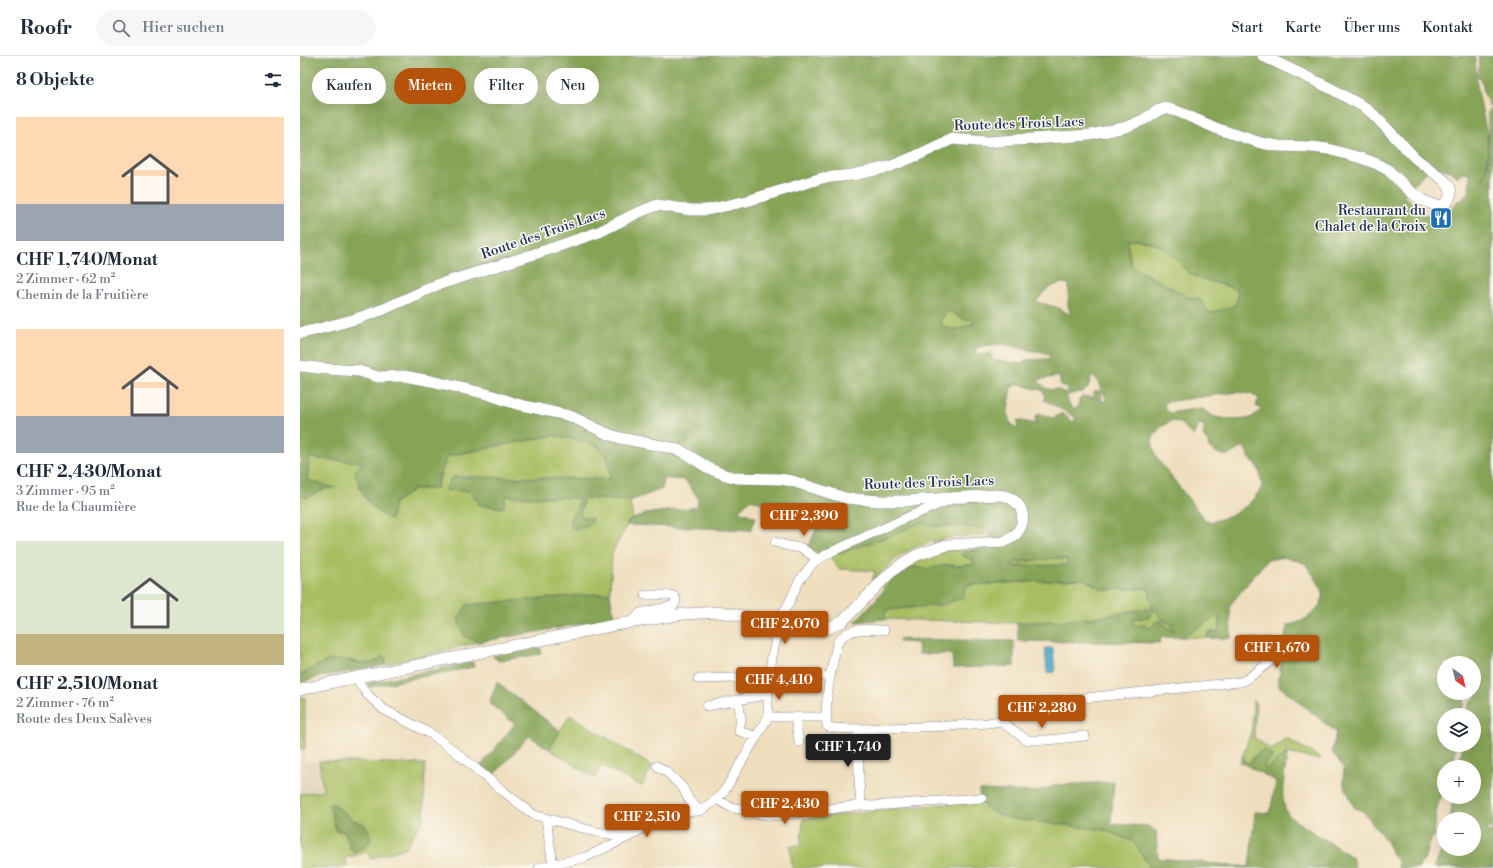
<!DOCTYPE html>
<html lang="de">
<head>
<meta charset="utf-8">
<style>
  body { margin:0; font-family:"Libre Bodoni",serif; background:#f6f6f7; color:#1f2937; height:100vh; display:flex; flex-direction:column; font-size:15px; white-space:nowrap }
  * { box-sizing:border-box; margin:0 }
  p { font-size:13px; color:#747a83 }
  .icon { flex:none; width:22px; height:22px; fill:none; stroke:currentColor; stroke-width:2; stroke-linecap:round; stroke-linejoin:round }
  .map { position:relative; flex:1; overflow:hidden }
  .drawer { display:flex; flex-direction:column; background:#fff; width:300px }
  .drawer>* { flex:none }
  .top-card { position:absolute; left:12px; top:12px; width:380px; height:36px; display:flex; gap:8px }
  .needle { width:26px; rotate:146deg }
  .buttons { position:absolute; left:1137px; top:600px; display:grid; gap:8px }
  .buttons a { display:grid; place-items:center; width:44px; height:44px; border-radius:50%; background:#fff; box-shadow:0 4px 16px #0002; font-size:20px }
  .price { position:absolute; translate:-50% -34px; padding:0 9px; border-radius:4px; background:#b45309; color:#fff; font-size:13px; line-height:26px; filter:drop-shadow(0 1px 2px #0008) }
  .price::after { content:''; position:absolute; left:50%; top:24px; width:12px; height:9px; margin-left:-6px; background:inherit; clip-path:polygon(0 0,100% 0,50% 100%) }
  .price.active { background:#222; color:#fff }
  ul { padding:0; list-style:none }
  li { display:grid; align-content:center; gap:8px; height:212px; padding:0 16px }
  li span { display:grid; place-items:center; height:124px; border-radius:0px; color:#555 }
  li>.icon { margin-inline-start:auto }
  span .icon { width:72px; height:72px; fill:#fffc; stroke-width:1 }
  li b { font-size:17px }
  h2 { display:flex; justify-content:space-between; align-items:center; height:48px; padding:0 16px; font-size:17px }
  .tag { padding:0 14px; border-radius:18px; background:#fff; box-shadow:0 4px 16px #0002; font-size:14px; line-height:36px }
  .tag.active { background:#b45309; color:#fff }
  header { display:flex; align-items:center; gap:24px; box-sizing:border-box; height:56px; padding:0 20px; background:#fff; border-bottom:1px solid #e0e1e3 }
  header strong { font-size:19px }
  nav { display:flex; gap:22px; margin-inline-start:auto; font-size:14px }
  .search { width:280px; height:36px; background:#f6f6f7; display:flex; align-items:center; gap:10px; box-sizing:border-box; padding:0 14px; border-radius:22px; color:#747a83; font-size:15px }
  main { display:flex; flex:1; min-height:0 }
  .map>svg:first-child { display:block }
</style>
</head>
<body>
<header>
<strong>Roofr</strong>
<div class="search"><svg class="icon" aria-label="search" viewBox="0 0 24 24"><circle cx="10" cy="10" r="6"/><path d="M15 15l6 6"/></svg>Hier suchen</div>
<nav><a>Start</a><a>Karte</a><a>Über uns</a><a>Kontakt</a></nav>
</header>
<main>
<section class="drawer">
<h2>8 Objekte<svg class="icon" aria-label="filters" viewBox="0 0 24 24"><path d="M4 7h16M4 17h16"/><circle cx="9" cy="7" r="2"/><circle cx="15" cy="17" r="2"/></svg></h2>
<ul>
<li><span style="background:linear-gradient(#ffd9b3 70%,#9aa5b1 0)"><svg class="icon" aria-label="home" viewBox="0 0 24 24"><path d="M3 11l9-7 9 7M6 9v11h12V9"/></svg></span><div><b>CHF 1,740/Monat</b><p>2 Zimmer · 62 m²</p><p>Chemin de la Fruitière</p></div></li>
<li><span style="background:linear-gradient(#ffd9b3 70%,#9aa5b1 0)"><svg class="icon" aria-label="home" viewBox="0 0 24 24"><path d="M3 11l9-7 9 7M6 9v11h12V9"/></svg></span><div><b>CHF 2,430/Monat</b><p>3 Zimmer · 95 m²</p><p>Rue de la Chaumière</p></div></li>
<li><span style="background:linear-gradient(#dfe7d0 75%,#c2b280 0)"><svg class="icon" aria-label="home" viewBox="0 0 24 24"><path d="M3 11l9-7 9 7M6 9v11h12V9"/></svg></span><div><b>CHF 2,510/Monat</b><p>2 Zimmer · 76 m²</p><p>Route des Deux Salèves</p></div></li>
</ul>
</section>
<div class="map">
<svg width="1193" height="812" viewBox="0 0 1193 812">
  <rect width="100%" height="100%" fill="#fbf7ec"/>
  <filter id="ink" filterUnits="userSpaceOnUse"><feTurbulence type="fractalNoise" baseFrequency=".025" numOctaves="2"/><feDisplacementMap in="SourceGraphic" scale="8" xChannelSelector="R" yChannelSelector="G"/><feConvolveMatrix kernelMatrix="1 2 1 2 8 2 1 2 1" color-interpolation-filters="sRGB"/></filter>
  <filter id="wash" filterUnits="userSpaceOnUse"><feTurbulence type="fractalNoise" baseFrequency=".012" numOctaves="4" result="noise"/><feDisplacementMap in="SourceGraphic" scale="16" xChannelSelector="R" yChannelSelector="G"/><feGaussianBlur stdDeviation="0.9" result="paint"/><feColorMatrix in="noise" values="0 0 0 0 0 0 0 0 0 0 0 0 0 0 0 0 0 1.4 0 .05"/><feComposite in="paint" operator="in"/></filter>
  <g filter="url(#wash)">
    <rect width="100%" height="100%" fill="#efdebd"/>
    <path fill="#e1d2b6" d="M0,693H5V705H19L23,735L0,738Z"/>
    <path fill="#a8bd61" stroke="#627660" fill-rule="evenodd" d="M837,184L856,188L866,194L889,217L897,221L936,233L939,238L935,249L928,252L909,257L901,244L890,242L836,213L831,209L827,185Z
      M649,255L658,260L672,263L673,267C660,274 656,275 642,270L641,264L645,258Z
      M255,379C286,386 312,384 310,423L152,421L145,434L170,435L180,449L203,452L206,440L279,442L277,454L272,459L285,462L280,458L284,442L330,445L333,463L328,465L327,469L312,497L310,537L167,549L159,563L164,580L179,586L85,609L86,602L75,606L67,608L49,604L0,619V438L7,442L26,432H33L7,424L9,402L63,406L91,464L94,447L114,433H136L147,400Z
      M620,467L633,470H658L692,474L690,479C658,480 626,482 600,500C590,508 581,517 572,525L575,515L539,513L529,499L546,495Z
      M682,493L662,499L674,504V508L658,510L645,509L628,513L614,511L596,521L585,533L582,531L601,513L621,502L649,494Z
      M757,502L767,504L768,509L710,510L709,507Z
      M783,523L804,534L849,532L853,552L775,564L717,567L585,563V554L642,549L663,541L666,529Z
      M856,554L863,564L870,567L876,576L857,565L851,572L832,569L834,563L849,561L852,555Z
      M919,560V576H908V582L881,581Z
      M944,581L976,584L975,590L944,588Z
      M3,641L5,642V693H0V642Z
      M953,644L956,647L954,681L971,694L986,682L1021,702L1020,704L987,697L968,712L963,710L971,702L955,699L950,707L944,706L943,699L952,673Z
      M270,659L352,710L342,730L302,710L295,722L249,693Z
      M19,705L125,708L124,764L105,792L70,803L68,796L45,802L47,810L41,812H0V738L23,735ZM33,748L53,764L64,768L69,775L49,791L48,782Z
      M680,746L691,756L701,759L707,762L805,774L834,786L850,812H492L490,790L501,789L503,763L607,751Z"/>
    <path fill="#86a457" stroke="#506a5a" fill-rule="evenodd" d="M0,0H1175L1177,31L1188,83L1187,109L1182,125C1193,113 1187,72 1188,55L1192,53V49L1189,50C1187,42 1183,39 1183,29L1181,26V23L1178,21L1179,0H1193V770L1192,772H1186L1188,777L1193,774V812H1134C1138,805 1141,795 1144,787V793H1174V763H1150L1153,741H1174V711H1158L1163,689H1174V659H1165L1170,646L1176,640L1178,624L1174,623V607H1144V637H1166L1164,645V649L1161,654L1163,657V659H1144V689H1155V706L1150,711H1144V725L1136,757L1134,780L1128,789L1124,805L1120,809L1119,812H1098V804L1092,799L1088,787L1064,756L1054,751L1043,726L1044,712L1032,696L1036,676L978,629L987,569C991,568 995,568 999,566C1008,563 1023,550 1023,539C1024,532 1009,514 1005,507L983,501L967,504L930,549L931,582H908V576H919V560L881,581H861L860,587L718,585L717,567L775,564L852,552L849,532L804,534L783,523L666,529L663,541L642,549L586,554L585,563L555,566L596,521L605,515L614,511L628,513L645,509L658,510L674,508V504L661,499L662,497L682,493L690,481L692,474L658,470H633L620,467C602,475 535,503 519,498C515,497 511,493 508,491L524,456L508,449L493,451L467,449L451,443L438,455L456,461L451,474L327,469L328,465L345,458L397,451L398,442L385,424L363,422L362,433L330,445L284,442L280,458L285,462L293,463L292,467L277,474L271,471L269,464L277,454L279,442L206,440L203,452L180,449L170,435L145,434L152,421L310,423V411L307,400L297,389L255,379L147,400L135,433H114L94,447L91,464C67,451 63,441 55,416L63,406L9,402L7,424L35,432H26L6,442L0,438ZM1132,110L1151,115L1157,121L1162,116L1170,117L1169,136L1161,145L1158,144L1147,161L1142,172L1136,169L1139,164L1114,153L1115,148L1103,140ZM838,184L856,188L866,194L889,217L897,221L936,233L939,238L935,249L928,252L909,257L901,244L890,242L836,213L831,209L827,185ZM762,227L769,228L768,249L771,259L756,251L736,246C745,234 747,231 762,227ZM649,255L666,264L672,263L673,267C660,274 656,275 642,270L641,264L645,258ZM704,288L750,299V300L748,303L726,304L723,308L693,304L691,297L682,299L678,298L675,292L688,289ZM759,320C761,327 759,331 767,332L768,339L784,335L788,332L791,321H795L807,344L802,346L801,335H796L794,336L793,342L782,340L779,343V346L777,352L773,353L769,348L766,337L756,333C748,336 743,329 737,324ZM718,328C724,328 727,331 732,332C736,333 739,333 743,335L745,340L744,344L765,355L776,362L771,367L769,363L762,357C750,365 753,361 741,358L737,359L735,363L737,368L717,364L719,370L716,372L709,365L708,353L711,337L710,332ZM937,336L950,338L959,342L956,350L962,353L951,362L935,364L915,361L900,352L869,357L864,351L865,346ZM871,365L879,366L893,380L899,368L905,370C903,378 901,381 909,386L908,391C926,403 926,401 944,390L951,404L956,407L960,417L962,430L960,435L948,449L931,460L911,466L904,463L856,401L852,386L854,379L861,371ZM757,502L767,503L768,509L710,510V507ZM856,554L863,564L870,567L875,576L868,572L862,565H857L851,572H847L846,569H832L834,563L849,561L852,555Z
      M310,537L314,562L179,586L164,580L158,563L167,549Z
      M599,583L714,585V610L653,612L652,598H619L618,587L600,586Z
      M241,592V598L198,605L193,600Z
      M83,600L86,602L85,609L19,621L0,627V619C11,614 20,607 31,604C45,601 65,611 75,606C78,605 80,602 83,600Z
      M173,606L174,611L69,631L68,627Z
      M197,626L260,675L249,693L229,680L192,721L179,712L215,668L189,647Z
      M964,694L971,699L972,702L963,709L968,712L987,697C986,717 976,747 991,762L1052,801L1055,812H850L834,786L805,774L707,762L701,759L691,756L680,746L679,734L734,736L758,729L814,726L811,768L847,770L856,775L858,802L949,811L955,756L970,757L976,725L940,706L943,699L944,706L950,707L955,699Z
      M29,748H33L53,764L64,768L69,775L71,785L66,790L53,796C48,790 49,783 45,776L36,775Z"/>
    <path fill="#46a8c5" stroke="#306c92" d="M745,592H753L755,616L747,617Z"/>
  </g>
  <g filter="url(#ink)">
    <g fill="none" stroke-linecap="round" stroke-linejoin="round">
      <g stroke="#85868e" stroke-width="10">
        <path id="minor" d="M475,486L488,490L502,492L518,504
          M332,566L340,557L373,550L376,545L375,541L371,539H345
          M475,568L488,549L499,525L514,506L531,496L608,461L650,444
          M584,574C567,574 550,570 538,585C532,608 524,646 527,670L531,672L558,673L647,670L688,667L700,665L719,653L736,647L940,626L946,624L980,598
          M57,621L61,630L68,639L83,653L131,678L152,693L203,735L234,759L297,776L328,781
          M398,623L469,621
          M469,628C489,620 508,617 530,621
          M438,644L441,662L439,675L457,681
          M407,650L468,638
          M468,661H526
          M495,661L499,686
          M700,665L727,684H748L785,680
          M558,673L559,724L561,749
          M357,710L367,716L383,732L389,744L400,755
          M417,743L432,752L442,753L454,757L472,760L561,749L572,750L682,742
          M246,763L253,809
          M239,812L286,801L328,781L355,765L379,756L400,755L417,743L425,734L468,661V638L472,600L476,584L482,571"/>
      </g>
      <g stroke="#85868e" stroke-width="12">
        <path id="tertiary" d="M0,277L15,274L56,263L84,253L137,229L250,193L299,176L335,158L357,149L391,154H407L447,145L522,122L552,119L589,111L616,100L652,83L687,86L790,79L826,71L843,64L859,54L866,52L879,56L918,73L961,87L978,90L1012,91L1028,93L1061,102L1075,107L1088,114L1110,135L1122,144L1137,150L1143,149L1148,145L1151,137L1150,132L1145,125L1115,102L1073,58L1064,51L1030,32L963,0
          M0,310L27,313L59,315L78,321L104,320L131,325L187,338L217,348L270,360L308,378L320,382L372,392L383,396L410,413L425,419L437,422L480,423L492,425L545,442L579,445H605L696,439C728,439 732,476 703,486L647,489L617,499L603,507L590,517L543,565L525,574L511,575L494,574L450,561L419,556L384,558L315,569L19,629L0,634"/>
      </g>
      <use href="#minor" stroke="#fff" stroke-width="9"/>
      <use href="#tertiary" stroke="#fff" stroke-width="11"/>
    </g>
  </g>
  <defs>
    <g id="restaurant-square" transform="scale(1.15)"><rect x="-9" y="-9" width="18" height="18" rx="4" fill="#1f6fb2" stroke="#fbf7ec"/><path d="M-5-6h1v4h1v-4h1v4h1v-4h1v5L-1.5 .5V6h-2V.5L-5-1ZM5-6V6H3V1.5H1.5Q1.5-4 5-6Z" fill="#fff"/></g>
  </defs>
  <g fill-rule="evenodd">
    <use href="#restaurant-square" x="1141" y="162"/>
  </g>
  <g text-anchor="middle" stroke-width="3" stroke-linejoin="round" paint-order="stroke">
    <g font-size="14" fill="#1b2f5e" stroke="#fbf7ec">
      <text transform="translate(719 67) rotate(-2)" y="5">Route des Trois Lacs</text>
      <text transform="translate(243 177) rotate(-19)" y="5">Route des Trois Lacs</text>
      <text transform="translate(629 426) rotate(-2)" y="5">Route des Trois Lacs</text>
    </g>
    <g font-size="14" fill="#1b2f5e" stroke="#fbf7ec" text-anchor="end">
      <text x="1126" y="159">Restaurant du<tspan x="1126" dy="16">Chalet de la Croix</tspan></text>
    </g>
  </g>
</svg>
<div class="buttons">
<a><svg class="needle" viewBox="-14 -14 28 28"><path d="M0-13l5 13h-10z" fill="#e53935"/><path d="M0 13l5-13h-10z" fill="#747a83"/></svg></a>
<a><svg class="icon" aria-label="layers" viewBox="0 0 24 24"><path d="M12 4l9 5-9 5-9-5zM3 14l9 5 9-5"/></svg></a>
<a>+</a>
<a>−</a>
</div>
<b class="price" style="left:504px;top:481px">CHF 2,390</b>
<b class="price" style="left:485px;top:589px">CHF 2,070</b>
<b class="price" style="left:977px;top:613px">CHF 1,670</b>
<b class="price" style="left:479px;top:645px">CHF 4,410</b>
<b class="price" style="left:742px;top:673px">CHF 2,280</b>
<b class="price active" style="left:548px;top:712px">CHF 1,740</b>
<b class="price" style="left:485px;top:769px">CHF 2,430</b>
<b class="price" style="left:347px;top:782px">CHF 2,510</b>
<div class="top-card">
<a class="tag">Kaufen</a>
<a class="tag active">Mieten</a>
<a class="tag">Filter</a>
<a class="tag">Neu</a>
</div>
</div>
</main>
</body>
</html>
